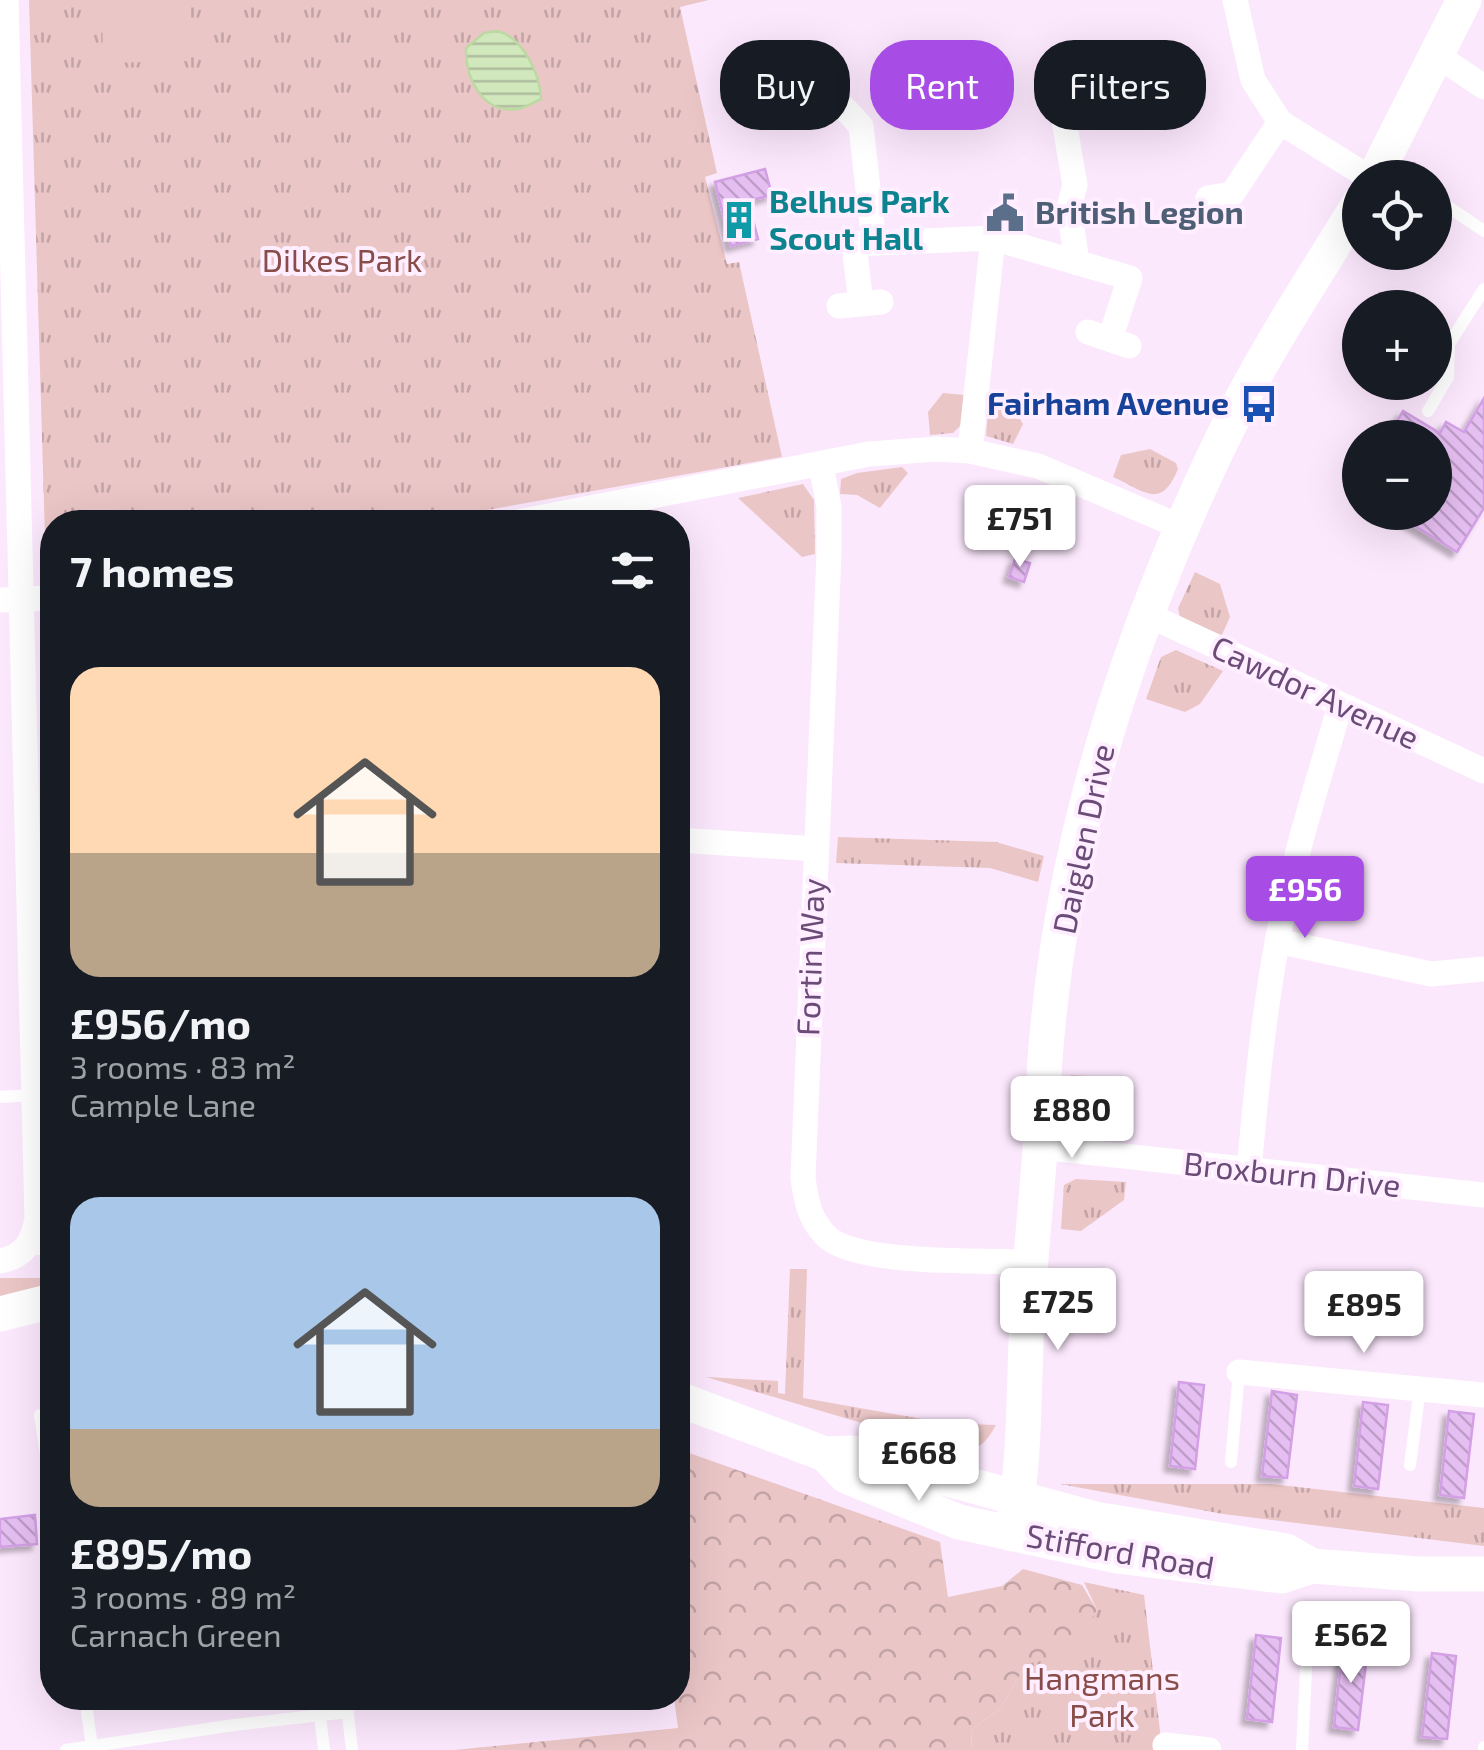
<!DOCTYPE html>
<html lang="en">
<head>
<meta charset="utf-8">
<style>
  body { margin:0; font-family:"Exo 2",sans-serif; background:#20242c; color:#f1f3f6; height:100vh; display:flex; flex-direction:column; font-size:38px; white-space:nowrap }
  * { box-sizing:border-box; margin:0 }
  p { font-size:32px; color:#9ea1a6 }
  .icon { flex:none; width:55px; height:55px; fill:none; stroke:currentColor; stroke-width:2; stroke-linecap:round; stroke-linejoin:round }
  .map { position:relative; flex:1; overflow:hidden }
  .details { position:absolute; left:40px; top:510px; width:650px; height:1200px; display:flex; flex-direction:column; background:#171b24; border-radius:40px; box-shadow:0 10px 40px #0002 }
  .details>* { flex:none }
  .hud { position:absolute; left:720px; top:40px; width:612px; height:90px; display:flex; gap:20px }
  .fabs { position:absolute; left:1342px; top:160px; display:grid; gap:20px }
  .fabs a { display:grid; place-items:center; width:110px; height:110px; border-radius:50%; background:#171b24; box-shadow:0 10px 40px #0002; font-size:50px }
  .price { position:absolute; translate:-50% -85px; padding:0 22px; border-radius:10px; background:#fff; color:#222; font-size:32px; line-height:65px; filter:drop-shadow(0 2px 5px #0008) }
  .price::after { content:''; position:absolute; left:50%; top:60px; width:30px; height:22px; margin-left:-15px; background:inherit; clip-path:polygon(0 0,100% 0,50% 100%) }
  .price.current { background:#a74de6; color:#fff }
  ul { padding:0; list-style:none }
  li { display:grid; align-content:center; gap:20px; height:530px; padding:0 30px }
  li span { display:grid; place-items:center; height:310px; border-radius:30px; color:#555 }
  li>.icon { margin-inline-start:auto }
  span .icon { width:180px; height:180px; fill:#fffc; stroke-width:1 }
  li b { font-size:42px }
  h2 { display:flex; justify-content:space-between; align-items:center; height:120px; padding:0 30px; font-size:42px }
  .chip { padding:0 35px; border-radius:40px; background:#171b24; box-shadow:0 10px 40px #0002; font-size:35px; line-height:90px }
  .chip.current { background:#a74de6; color:#fff }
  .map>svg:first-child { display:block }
</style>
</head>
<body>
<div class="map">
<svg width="1484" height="1750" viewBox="0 0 1484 1750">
  <defs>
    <pattern id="grass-tufts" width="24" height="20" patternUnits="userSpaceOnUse" patternTransform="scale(2.5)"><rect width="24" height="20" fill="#ebc6c7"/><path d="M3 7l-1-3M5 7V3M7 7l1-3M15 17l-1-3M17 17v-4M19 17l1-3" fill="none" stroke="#c2a3a6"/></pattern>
    <pattern id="forest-crowns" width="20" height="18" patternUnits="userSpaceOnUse" patternTransform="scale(2.5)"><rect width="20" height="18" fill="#ebc6c7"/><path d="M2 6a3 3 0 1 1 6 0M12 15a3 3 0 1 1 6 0" fill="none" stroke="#c2a3a6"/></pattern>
    <pattern id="water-rules" width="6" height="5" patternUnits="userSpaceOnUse" patternTransform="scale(2.5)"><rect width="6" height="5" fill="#d1e7bc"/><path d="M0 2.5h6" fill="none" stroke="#aebd9e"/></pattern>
    <pattern id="building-back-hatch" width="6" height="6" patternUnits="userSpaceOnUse" patternTransform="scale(2.5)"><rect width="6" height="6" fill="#e6bff2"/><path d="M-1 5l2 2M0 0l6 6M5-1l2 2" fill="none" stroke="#be9dc9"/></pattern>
    <filter id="shadow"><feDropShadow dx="-5.5" dy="5.5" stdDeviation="2.5" flood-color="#0004"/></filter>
  </defs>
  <rect width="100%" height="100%" fill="#fce8fd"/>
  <path fill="url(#grass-tufts)" d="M29,0H709L680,7L717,173L705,177L727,264L739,262L782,457L421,522H52V578L46,572Z
    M943,393L965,395L961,425L953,433L930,435L928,412Z
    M989,397L1008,399L1023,424L1013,444L986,436Z
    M1150,449L1176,463L1178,469C1161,510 1146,492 1113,477L1121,455Z
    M902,467L908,473L880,508L857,495L840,494L841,479L857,473Z
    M803,484L814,500L815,554L802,557L738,498Z
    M1195,572L1220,584L1230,617L1220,639L1181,622L1178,608Z
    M1176,650L1223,671L1200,704L1185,712L1146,699L1161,657Z
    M838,837L996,842L1044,856L1038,882L990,868L836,863Z
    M1071,1075L1102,1077L1120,1113V1131L1076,1126L1067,1113Z
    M1076,1179L1126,1182L1124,1200L1081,1231L1061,1229L1064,1185Z
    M790,1269H807L803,1398L945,1423L996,1425C988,1440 980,1449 963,1453L706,1377L778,1381V1393L785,1394Z
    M1060,1484H1271L1484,1508V1546L1223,1514Z
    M1084,1582L1144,1595L1160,1731L1158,1750H972L971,1730L1001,1708L1026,1664L1097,1610Z"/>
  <path fill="url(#forest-crowns)" d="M0,1278H42L43,1291L0,1300Z
    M678,1449L940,1542L948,1597L1002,1586L1023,1569L1082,1585L1097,1610L1070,1655L1026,1664L1001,1708L971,1730L972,1750H454L678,1728L674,1698H678Z"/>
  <path fill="#ebc6c7" d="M102,0H190L191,61L103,63Z"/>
  <path fill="url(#water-rules)" stroke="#bcd9a2" stroke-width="2.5" d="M497,31C523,37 540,74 541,99C534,102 525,108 518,109C482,114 465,78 466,48L484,33Z"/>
  <path fill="url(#building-back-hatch)" stroke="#d3a0e5" stroke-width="2.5" filter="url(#shadow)" d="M765,169L772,195L748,201L758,239L731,246L715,182Z
    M1484,398V508L1457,552L1392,512H1435L1437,438H1387L1403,411L1440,433L1446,422L1464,432Z
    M1015,559L1030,563L1024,582L1009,577Z
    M1179,1382L1204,1385L1195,1469L1170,1466Z
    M1272,1391L1297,1395L1287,1478L1262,1476Z
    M1363,1402L1388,1405L1378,1489L1354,1486Z
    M1449,1411L1474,1414L1464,1498L1440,1495Z
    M35,1515L37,1544L0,1547V1519Z
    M1256,1635L1281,1638L1272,1722L1247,1719Z
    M1343,1643L1368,1646L1358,1730L1334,1727Z
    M1432,1653L1456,1656L1447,1739L1422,1737Z"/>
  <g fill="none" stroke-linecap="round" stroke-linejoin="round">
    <path stroke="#fff" stroke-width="12" d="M1384,164L1404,178
      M1435,198L1484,231
      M1428,411L1448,377L1449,344L1484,289
      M30,980H52
      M0,1097L33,1095
      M27,1247L52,1251
      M40,1415L52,1494
      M1231,1462L1239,1372
      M1410,1465L1420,1388
      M85,1698L92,1746
      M346,1698L352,1750
      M320,1716L324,1750
      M66,1750L234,1725L348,1712
      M1302,1750L1307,1652
      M1484,1750V1747"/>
    <path stroke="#fff" stroke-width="25" d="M1235,0L1253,80L1280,122
      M1438,56L1484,87
      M806,90L844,108L861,126L874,243
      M1062,109L1075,185L1069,207L1077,263
      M1208,198L1232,194L1280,122L1370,178
      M861,304L854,244L993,238
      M839,306L881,302
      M1088,332L1129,346
      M970,451L993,238L1130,278L1110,339
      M821,465L829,507V553L803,1178C806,1200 809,1218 825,1235C854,1266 985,1260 1030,1262
      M518,522L869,454L937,449L970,451L1038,466L1181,527
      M0,600L52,598
      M1146,614L1484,771
      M678,840L816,849
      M1277,941L1431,974L1484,969
      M1040,1147L1484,1195
      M1249,1170C1256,1094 1263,1018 1277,943C1292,862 1317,785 1340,706
      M0,1261C25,1256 32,1243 37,1219L6,0
      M1239,1372L1484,1395
      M1165,1745L1209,1750"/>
    <path stroke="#fff" stroke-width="35" d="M1374,178L1464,0
      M0,1314L52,1301
      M678,1399L825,1454L852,1453L1095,1519L1286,1551L1312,1566
      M825,1454L846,1476L959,1522L1117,1556L1282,1576L1312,1566L1418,1574H1484
      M1011,1534C1026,1464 1023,1394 1027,1323C1029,1265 1036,1207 1040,1149C1043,1112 1043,1074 1047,1036C1066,817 1141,599 1240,403C1276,334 1320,268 1360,202"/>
  </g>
  <defs>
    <g id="civic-bare" transform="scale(3)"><path d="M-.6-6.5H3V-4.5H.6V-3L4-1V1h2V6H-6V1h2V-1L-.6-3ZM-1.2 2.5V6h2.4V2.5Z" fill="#5c6f8a" stroke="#feeeff" stroke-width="2.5" paint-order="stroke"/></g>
    <g id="building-bare" transform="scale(3)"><path d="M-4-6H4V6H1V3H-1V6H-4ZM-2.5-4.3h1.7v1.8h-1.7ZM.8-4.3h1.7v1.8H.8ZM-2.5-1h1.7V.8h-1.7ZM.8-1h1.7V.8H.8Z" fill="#0f9aa8" stroke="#feeeff" stroke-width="2.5" paint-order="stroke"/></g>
    <g id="bus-bare" transform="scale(3)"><path d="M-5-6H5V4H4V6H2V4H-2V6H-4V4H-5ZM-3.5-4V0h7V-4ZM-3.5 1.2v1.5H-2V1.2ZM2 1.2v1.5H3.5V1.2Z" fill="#1a4fb4" stroke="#feeeff" stroke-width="2.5" paint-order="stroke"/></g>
  </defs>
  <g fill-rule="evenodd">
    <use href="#civic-bare" x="1005" y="213"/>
    <use href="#building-bare" x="739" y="220"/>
    <use href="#bus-bare" x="1259" y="404"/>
  </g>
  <g text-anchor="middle" stroke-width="8" stroke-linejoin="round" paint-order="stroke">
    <g font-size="32" font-weight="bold" fill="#0d838f" stroke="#feeeff" text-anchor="start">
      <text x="769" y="213">Belhus Park<tspan x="769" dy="37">Scout Hall</tspan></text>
    </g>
    <g font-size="32" font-weight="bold" fill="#4e5e75" stroke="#feeeff" text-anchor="start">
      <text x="1035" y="224">British Legion</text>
    </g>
    <g font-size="32" fill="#894d49" stroke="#feeeff">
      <text x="342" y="272">Dilkes Park</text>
      <text x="1102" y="1690">Hangmans<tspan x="1102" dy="37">Park</tspan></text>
    </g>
    <g font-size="32" font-weight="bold" fill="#164399" stroke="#feeeff" text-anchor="end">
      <text x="1229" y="415">Fairham Avenue</text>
    </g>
    <g font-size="32" fill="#6b4b77" stroke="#feeeff">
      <text transform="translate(1315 693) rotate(25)" y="11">Cawdor Avenue</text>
      <text transform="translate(1084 839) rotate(-78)" y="11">Daiglen Drive</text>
      <text transform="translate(811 957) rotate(-88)" y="11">Fortin Way</text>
      <text transform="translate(1292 1175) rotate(6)" y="11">Broxburn Drive</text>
      <text transform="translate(1120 1552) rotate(10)" y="11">Stifford Road</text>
    </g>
  </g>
</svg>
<div class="fabs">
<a><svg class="icon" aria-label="locate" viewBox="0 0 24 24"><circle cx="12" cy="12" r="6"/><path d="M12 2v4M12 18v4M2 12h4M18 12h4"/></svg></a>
<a>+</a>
<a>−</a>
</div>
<b class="price" style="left:1020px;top:570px">£751</b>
<b class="price current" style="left:1305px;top:941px">£956</b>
<b class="price" style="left:1072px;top:1161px">£880</b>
<b class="price" style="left:1058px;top:1353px">£725</b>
<b class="price" style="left:1364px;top:1356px">£895</b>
<b class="price" style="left:919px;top:1504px">£668</b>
<b class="price" style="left:1351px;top:1686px">£562</b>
<div class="hud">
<a class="chip">Buy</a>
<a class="chip current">Rent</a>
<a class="chip">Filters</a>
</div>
<section class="details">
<h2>7 homes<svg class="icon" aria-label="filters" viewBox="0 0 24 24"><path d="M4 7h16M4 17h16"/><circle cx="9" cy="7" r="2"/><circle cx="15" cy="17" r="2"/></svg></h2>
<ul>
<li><span style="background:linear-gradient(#ffd9b3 60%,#b9a48a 0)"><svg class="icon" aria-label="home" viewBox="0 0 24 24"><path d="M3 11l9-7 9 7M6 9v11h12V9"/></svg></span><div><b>£956/mo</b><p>3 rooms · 83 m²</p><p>Cample Lane</p></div></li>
<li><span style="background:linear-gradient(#a9c7e8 75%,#b9a48a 0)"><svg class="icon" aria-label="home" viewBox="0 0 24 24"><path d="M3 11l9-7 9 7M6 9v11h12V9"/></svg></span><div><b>£895/mo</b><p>3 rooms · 89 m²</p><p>Carnach Green</p></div></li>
</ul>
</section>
</div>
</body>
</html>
